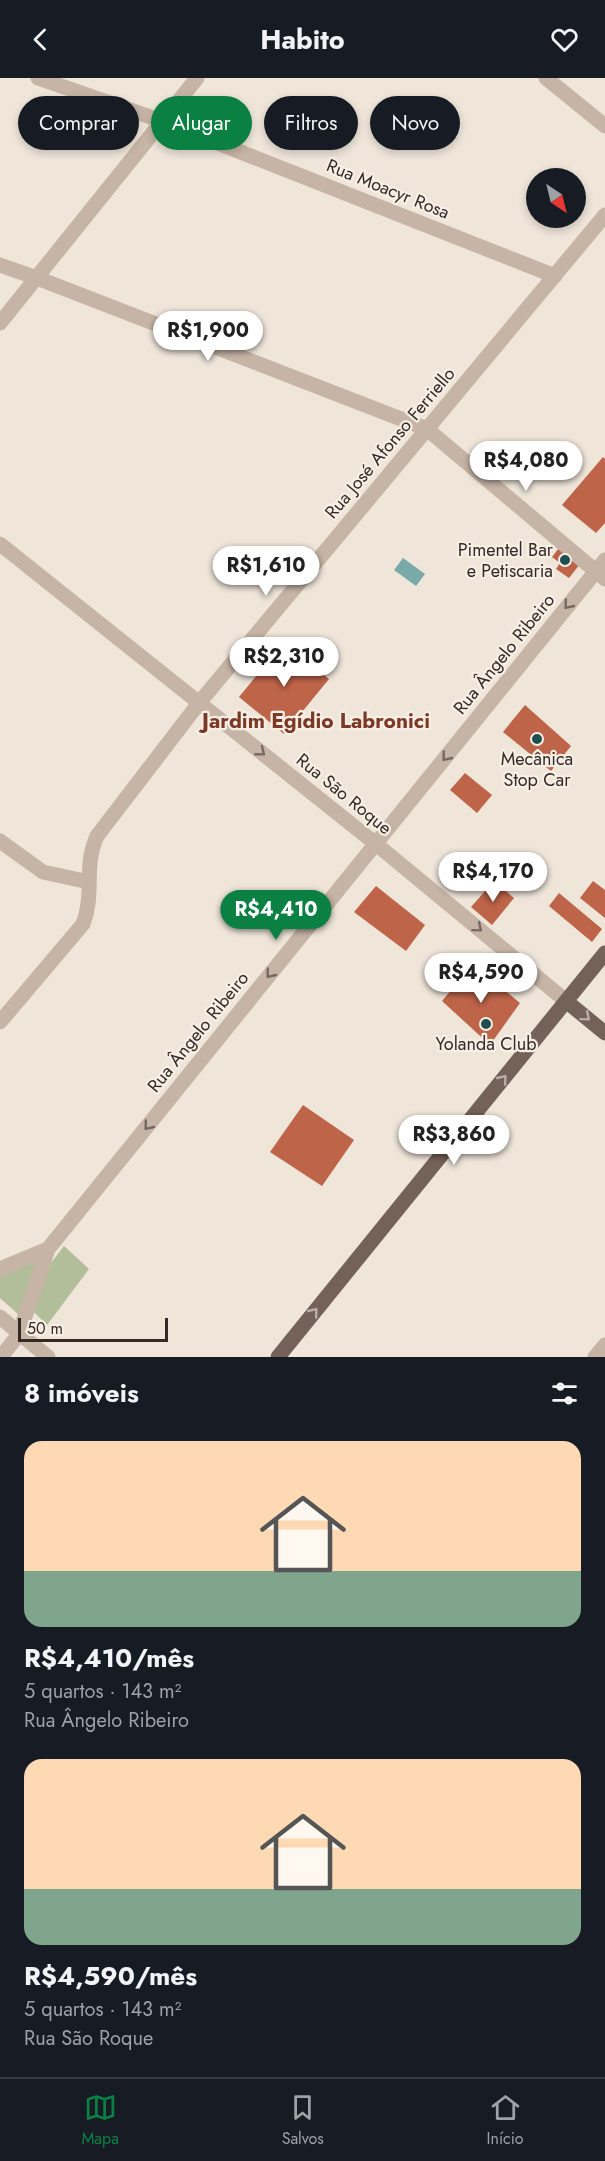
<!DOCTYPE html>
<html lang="pt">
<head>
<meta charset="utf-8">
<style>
  body { margin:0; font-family:Jost,sans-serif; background:#20242c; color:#f1f3f6; height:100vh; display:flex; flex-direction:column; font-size:22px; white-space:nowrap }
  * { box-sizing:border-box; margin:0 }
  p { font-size:20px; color:#9ea1a6 }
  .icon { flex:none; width:33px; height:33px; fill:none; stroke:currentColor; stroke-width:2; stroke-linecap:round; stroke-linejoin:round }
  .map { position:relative; height:1279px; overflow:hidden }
  .panel { display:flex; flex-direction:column; background:#171b24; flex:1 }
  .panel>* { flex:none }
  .top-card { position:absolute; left:18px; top:18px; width:570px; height:54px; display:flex; gap:12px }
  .needle { width:39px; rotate:145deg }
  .buttons { position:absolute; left:526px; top:90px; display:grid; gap:12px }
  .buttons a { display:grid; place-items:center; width:60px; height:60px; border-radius:50%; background:#171b24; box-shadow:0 3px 9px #0003; font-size:30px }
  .scale { position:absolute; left:18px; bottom:15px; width:150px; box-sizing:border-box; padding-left:6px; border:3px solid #332a26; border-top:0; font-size:16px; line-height:21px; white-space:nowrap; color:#332a26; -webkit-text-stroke:4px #f7efe5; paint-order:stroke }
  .price { position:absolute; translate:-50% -51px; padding:0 14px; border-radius:21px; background:#fff; color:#222; font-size:20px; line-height:39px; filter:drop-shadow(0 2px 3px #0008) }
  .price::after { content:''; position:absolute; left:50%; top:36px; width:18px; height:14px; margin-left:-9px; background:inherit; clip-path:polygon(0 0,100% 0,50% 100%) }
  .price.selected { background:#0b8043; color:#fff }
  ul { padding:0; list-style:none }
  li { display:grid; align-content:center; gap:12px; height:318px; padding:0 24px }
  li span { display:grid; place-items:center; height:186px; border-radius:18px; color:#555 }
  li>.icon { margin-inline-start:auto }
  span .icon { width:108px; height:108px; fill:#fffc; stroke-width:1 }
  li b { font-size:26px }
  h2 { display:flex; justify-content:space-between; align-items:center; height:72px; padding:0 24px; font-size:26px }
  .chip { padding:0 21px; border-radius:27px; background:#171b24; box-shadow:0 3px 9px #0003; font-size:21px; line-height:54px }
  .chip.selected { background:#0b8043; color:#fff }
  header { display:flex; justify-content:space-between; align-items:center; height:78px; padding:0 24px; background:#171b24; font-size:27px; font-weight:700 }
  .dock { display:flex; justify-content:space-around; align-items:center; height:84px; border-top:2px solid #363941; background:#171b24; font-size:16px; color:#9ea1a6 }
  .dock a { display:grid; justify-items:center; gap:3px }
  .dock .selected { color:#0b8043 }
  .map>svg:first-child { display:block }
</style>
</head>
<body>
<header><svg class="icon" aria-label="back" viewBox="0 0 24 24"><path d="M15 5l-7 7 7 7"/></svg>Habito<svg class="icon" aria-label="heart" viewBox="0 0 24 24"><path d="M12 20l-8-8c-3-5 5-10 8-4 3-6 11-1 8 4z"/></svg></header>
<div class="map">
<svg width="605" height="1279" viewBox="0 0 605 1279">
  <rect width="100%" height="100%" fill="#efe5d9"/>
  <path fill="#b2bd9a" d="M64,1168L89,1191L47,1247L33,1233L51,1185Z
    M38,1183L19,1237L0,1220V1196Z"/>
  <path fill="#7aa9aa" d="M403,480L425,496L416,508L394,492Z"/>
  <path fill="#be6449" d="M603,379L605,381V445L596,455L562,427Z
    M559,470L580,486L569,500L556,491L560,485L552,479Z
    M284,564L329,601L284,656L239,619Z
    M525,627L571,668L551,693L503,654Z
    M465,695L492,717L477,735L450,712Z
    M494,803L514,820L492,847L471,829Z
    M593,803L605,812V840L580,820Z
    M376,808L425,847L406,873L354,834Z
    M559,815L602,851L592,864L549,828Z
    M473,886L520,925L490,967L442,923Z
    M303,1027L354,1062L322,1108L270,1074Z"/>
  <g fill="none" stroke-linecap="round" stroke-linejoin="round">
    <path stroke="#c6b4a6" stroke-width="15" d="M38,0L162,43L555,198
      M546,0L605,48
      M0,187L37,200L427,351L605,501
      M0,245L197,0
      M0,466L376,766L566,923
      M0,763L43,794L89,804
      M0,944L83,846C95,815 83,789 97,758L199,625L605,137
      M0,1191L48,1171
      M0,1239L48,1279
      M1,1279L19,1256L48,1171L605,482
      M595,1279L605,1267"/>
    <path stroke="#746158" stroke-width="15" d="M566,923L605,955
      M278,1279L605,875"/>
  </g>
  <defs><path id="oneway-chevron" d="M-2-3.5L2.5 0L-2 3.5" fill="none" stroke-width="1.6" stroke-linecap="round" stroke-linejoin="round" transform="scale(1.5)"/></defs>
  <g stroke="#756860">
    <use href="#oneway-chevron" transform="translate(568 527) rotate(129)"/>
    <use href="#oneway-chevron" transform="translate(261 674) rotate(39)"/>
    <use href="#oneway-chevron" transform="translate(446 679) rotate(129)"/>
    <use href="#oneway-chevron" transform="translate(478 850) rotate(40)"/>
    <use href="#oneway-chevron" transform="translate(270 896) rotate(129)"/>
    <use href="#oneway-chevron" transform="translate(148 1048) rotate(129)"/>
  </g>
  <g stroke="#bcafa6">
    <use href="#oneway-chevron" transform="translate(586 939) rotate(40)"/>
    <use href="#oneway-chevron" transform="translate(503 1001) rotate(-51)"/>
    <use href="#oneway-chevron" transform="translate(314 1234) rotate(-51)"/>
  </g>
  <g fill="#1f4e51" stroke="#f7efe5" stroke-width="2">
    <circle cx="565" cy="482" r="6"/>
    <circle cx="537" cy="661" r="6"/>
    <circle cx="486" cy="946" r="6"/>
  </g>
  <g text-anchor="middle" stroke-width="4.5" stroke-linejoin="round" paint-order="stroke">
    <g font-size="18" fill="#332a26" stroke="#f7efe5">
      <text transform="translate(388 111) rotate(22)" y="6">Rua Moacyr Rosa</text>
      <text transform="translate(390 365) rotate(-50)" y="6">Rua José Afonso Ferriello</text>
      <text transform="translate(504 576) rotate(-51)" y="6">Rua Ângelo Ribeiro</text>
      <text transform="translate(344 716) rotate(39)" y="6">Rua São Roque</text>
      <text transform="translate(198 954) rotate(-51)" y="6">Rua Ângelo Ribeiro</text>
    </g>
    <g font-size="18" fill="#332a26" stroke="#f7efe5">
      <text x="553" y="478" text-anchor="end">Pimentel Bar<tspan x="553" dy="21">e Petiscaria</tspan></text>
      <text x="537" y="687">Mecânica<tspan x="537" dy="21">Stop Car</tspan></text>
      <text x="486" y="972">Yolanda Club</text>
    </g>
    <g font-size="21" font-weight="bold" fill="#7c3925" stroke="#f7efe5">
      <text x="316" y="650">Jardim Egídio Labronici</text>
    </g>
  </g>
</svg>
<div class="buttons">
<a><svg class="needle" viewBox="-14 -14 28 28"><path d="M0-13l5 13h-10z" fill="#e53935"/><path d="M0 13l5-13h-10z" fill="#9ea1a6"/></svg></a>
</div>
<div class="scale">50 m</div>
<b class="price" style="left:208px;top:284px">R$1,900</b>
<b class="price" style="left:526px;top:414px">R$4,080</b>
<b class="price" style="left:266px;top:519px">R$1,610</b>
<b class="price" style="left:284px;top:610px">R$2,310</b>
<b class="price" style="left:493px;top:825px">R$4,170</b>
<b class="price selected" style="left:276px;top:863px">R$4,410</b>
<b class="price" style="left:481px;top:926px">R$4,590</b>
<b class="price" style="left:454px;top:1088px">R$3,860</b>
<div class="top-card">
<a class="chip">Comprar</a>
<a class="chip selected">Alugar</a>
<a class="chip">Filtros</a>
<a class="chip">Novo</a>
</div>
</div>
<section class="panel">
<h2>8 imóveis<svg class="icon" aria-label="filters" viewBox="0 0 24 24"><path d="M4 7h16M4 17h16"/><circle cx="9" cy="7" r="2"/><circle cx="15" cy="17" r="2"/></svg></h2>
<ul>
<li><span style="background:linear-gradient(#ffd9b3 70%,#7fa58c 0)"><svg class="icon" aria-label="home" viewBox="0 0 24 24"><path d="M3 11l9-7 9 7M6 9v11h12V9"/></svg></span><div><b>R$4,410/mês</b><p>5 quartos · 143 m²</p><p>Rua Ângelo Ribeiro</p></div></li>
<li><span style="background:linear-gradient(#ffd9b3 70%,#7fa58c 0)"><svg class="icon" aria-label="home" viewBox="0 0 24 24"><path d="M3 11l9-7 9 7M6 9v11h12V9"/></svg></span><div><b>R$4,590/mês</b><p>5 quartos · 143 m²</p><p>Rua São Roque</p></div></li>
</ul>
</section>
<nav class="dock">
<a class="selected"><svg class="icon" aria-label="map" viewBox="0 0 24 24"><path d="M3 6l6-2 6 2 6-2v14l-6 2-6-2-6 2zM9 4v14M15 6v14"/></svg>Mapa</a>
<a><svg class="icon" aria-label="saved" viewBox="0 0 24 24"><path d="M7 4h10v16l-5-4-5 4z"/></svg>Salvos</a>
<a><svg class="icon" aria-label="home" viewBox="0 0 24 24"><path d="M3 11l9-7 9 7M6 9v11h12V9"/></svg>Início</a>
</nav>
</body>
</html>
